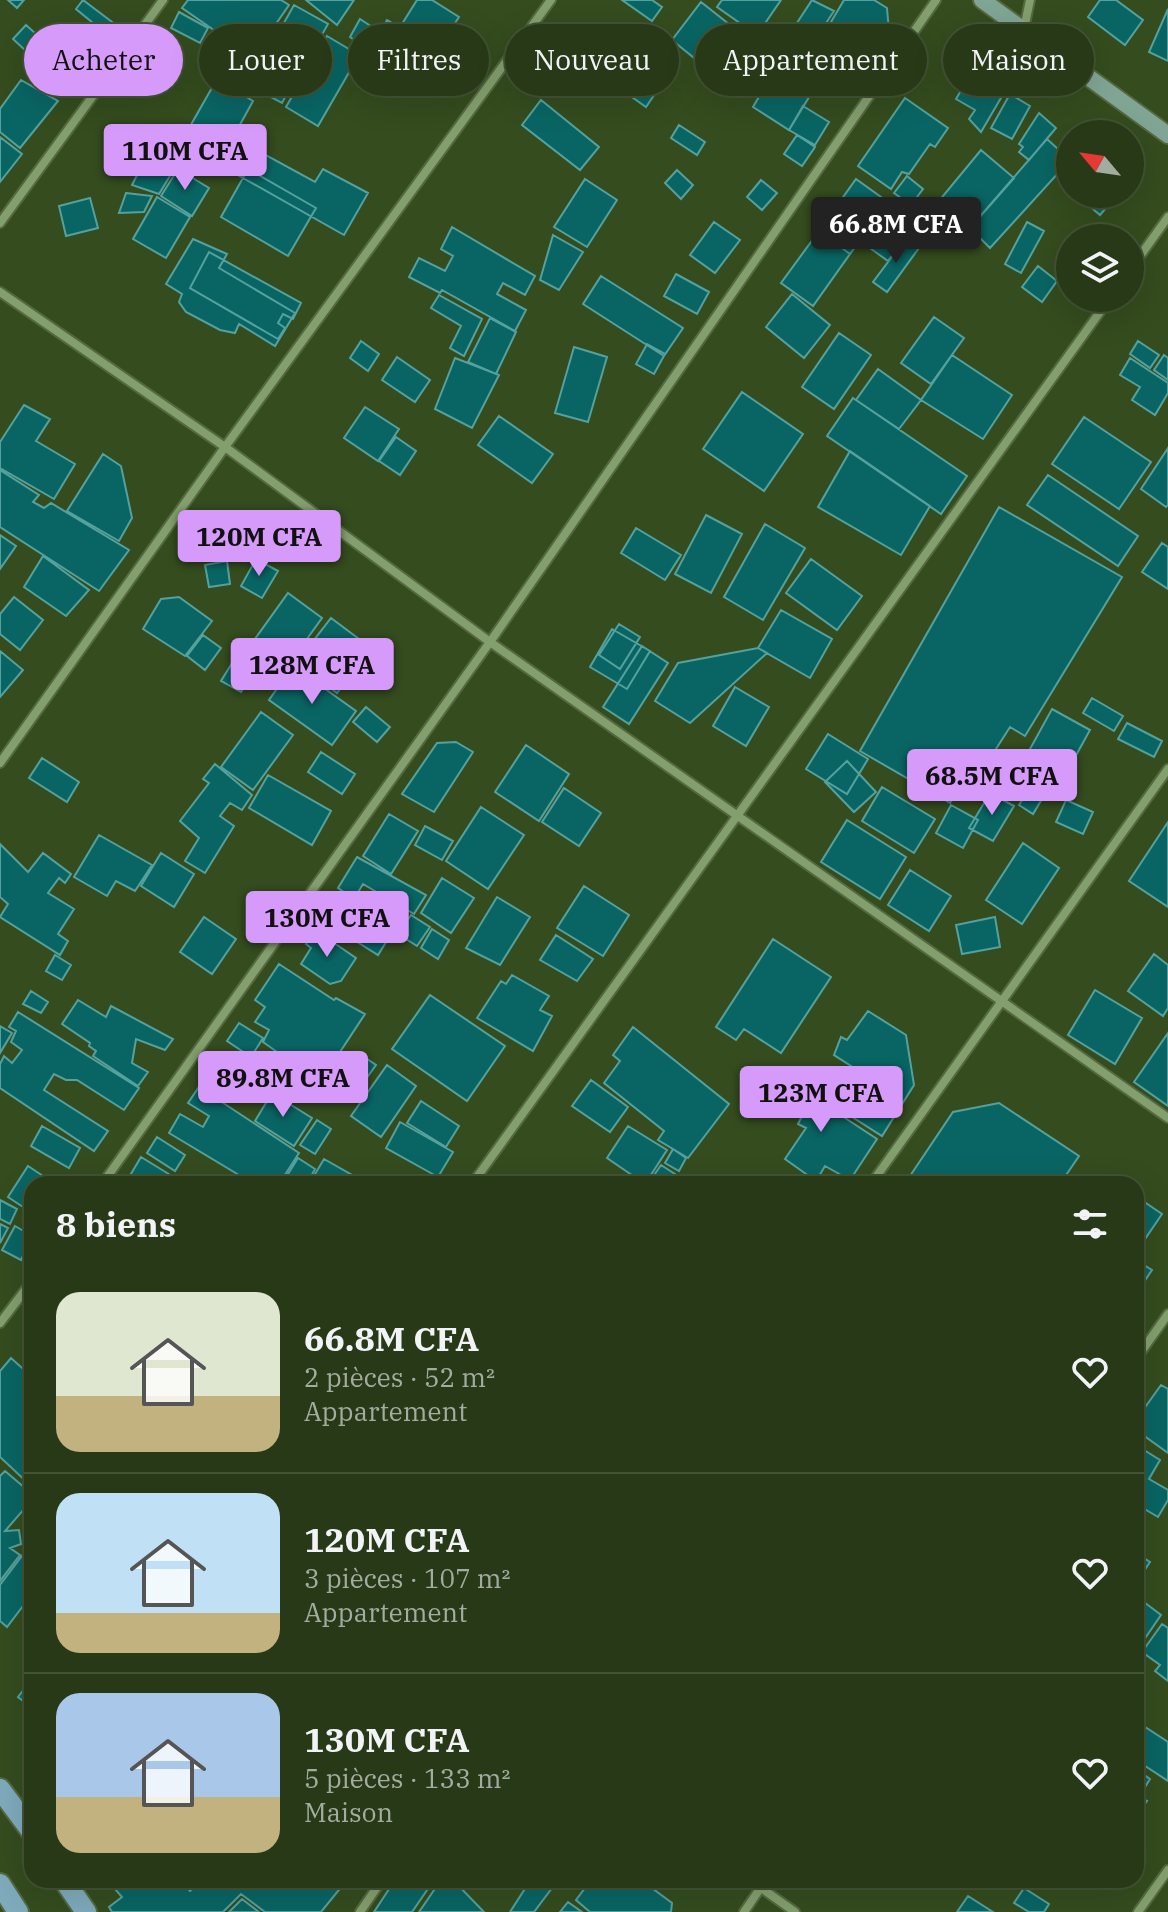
<!DOCTYPE html>
<html lang="fr">
<head>
<meta charset="utf-8">
<style>
  body { margin:0; font-family:"IBM Plex Serif",serif; background:#334423; color:#f1f3f6; height:100vh; display:flex; flex-direction:column; font-size:30px; white-space:nowrap }
  * { box-sizing:border-box; margin:0 }
  p { font-size:26px; color:#a4aca1 }
  .icon { flex:none; width:44px; height:44px; fill:none; stroke:currentColor; stroke-width:2; stroke-linecap:round; stroke-linejoin:round }
  .map { position:relative; flex:1; overflow:hidden }
  .details { position:absolute; left:24px; top:1176px; width:1120px; height:712px; display:flex; flex-direction:column; background:#273916; border-radius:24px; box-shadow:0 8px 32px #0002,0 0 0 2px #435335 }
  .details>* { flex:none }
  .top-card { position:absolute; left:24px; top:24px; width:1120px; height:72px; display:flex; gap:16px }
  .needle { width:52px; rotate:299deg }
  .tools { position:absolute; left:1056px; top:120px; display:grid; gap:16px }
  .tools a { display:grid; place-items:center; width:88px; height:88px; border-radius:50%; background:#273916; box-shadow:0 8px 32px #0002,0 0 0 2px #435335; font-size:40px }
  .price { position:absolute; translate:-50% -68px; padding:0 18px; border-radius:8px; background:#d69bfa; color:#111; font-size:26px; line-height:52px; filter:drop-shadow(0 2px 4px #0008) }
  .price::after { content:''; position:absolute; left:50%; top:48px; width:24px; height:18px; margin-left:-12px; background:inherit; clip-path:polygon(0 0,100% 0,50% 100%) }
  .price.on { background:#222; color:#fff }
  ul { padding:0; list-style:none }
  li { display:flex; align-items:center; gap:24px; height:200px; padding:0 32px }
  li+li { border-top:2px solid #435335 }
  li span { display:grid; place-items:center; flex:none; width:224px; height:160px; border-radius:24px; color:#555 }
  li>.icon { margin-inline-start:auto }
  span .icon { width:96px; height:96px; fill:#fffc; stroke-width:1 }
  li b { font-size:34px }
  h2 { display:flex; justify-content:space-between; align-items:center; height:96px; padding:0 32px; font-size:34px }
  .chip { padding:0 28px; border-radius:36px; background:#273916; box-shadow:0 8px 32px #0002,0 0 0 2px #435335; font-size:28px; line-height:72px }
  .chip.on { background:#d69bfa; color:#111 }
  .map>svg:first-child { display:block }
</style>
</head>
<body>
<div class="map">
<svg width="1168" height="1912" viewBox="0 0 1168 1912">
  <rect width="100%" height="100%" fill="#344c1e"/>
  <path fill="#096563" stroke="#54a19e" stroke-width="2" d="M8,0H24L17,8Z
    M83,0L112,22L104,32L76,9Z
    M188,0H281L289,5L253,57L182,8Z
    M306,0H354L337,25Z
    M417,0H432L459,17L439,47L402,24Z
    M622,0H652L662,7L652,21Z
    M722,0H781L757,35L717,7Z
    M812,0L834,11L811,46L791,32Z
    M844,0H874L887,8L891,55L868,92L830,67L828,27Z
    M1100,0H1116L1143,20L1125,45L1088,17Z
    M701,2L744,36L734,49L744,57L752,47L759,52L731,88L672,40Z
    M294,5L328,24L306,63L272,44Z
    M1168,9V61L1149,52Z
    M179,12L208,28L200,43L171,28Z
    M360,19L380,32L387,20L417,37L412,46L417,53L418,62L430,69L418,85L350,37Z
    M26,25L55,51L41,65L13,39Z
    M327,36L359,55L318,126L286,107Z
    M653,45L677,61L646,107L622,90Z
    M265,49L301,68L282,103L246,84Z
    M783,56L820,79L789,130L753,107Z
    M972,72L1005,91L981,132L969,119L975,110L956,99Z
    M217,79L253,101L221,159L184,137Z
    M21,80L58,101L20,148L0,132V109Z
    M1010,94L1030,106L1012,139L991,128Z
    M905,98L948,128L935,147L930,144L909,174L902,172L891,189L858,166Z
    M541,100L599,147L580,170L522,125Z
    M803,106L829,122L815,145L789,130Z
    M1039,113L1056,128L1029,160L1019,152L1023,147L1019,144Z
    M679,125L705,142L697,155L671,138Z
    M227,134L315,182L323,169L368,193L344,235L213,161Z
    M797,135L815,147L802,166L784,154Z
    M0,137L22,154L0,182Z
    M1047,139L1070,160L990,248L970,228Z
    M981,150L1014,178L970,228L938,202Z
    M148,154L176,166L159,194L132,185Z
    M178,169L209,188L192,216L161,196Z
    M248,169L316,208L288,256L221,217Z
    M677,170L693,185L681,199L665,183Z
    M907,176L923,189L911,205L894,193Z
    M585,179L617,200L587,247L554,227Z
    M856,179L888,202L850,254L819,231Z
    M761,180L777,193L762,210L747,197Z
    M126,193L152,196L144,212L119,213Z
    M1095,194H1102L1111,202L1100,215L1087,204Z
    M157,197L190,217L166,258L133,239Z
    M90,198L98,228L66,236L59,206Z
    M888,202L916,222L888,261L860,241Z
    M714,222L740,240L715,273L690,255Z
    M1027,222L1044,231L1021,273L1005,264Z
    M452,227L535,276L525,295L503,283L497,294L526,310L515,331L442,290L440,293L409,277L419,258L445,271L453,256L441,249Z
    M819,231L850,254L813,306L781,283Z
    M553,235L583,252L559,290L540,280Z
    M906,238L919,248L887,292L873,282Z
    M193,239L227,254L219,268L295,313L275,346L239,324L235,333L220,330L186,312L179,302L182,294L166,284Z
    M209,252L301,303L293,319L283,314L278,323L285,328L278,339L190,288Z
    M1038,266L1057,281L1042,302L1022,287Z
    M676,274L709,292L697,314L664,296Z
    M601,276L683,328L664,356L583,304Z
    M792,294L830,325L804,358L766,327Z
    M439,295L482,319L464,356L450,348L461,326L431,308Z
    M934,317L964,338L931,384L901,363Z
    M490,318L516,332L496,374L468,362Z
    M839,333L871,355L834,409L802,387Z
    M361,341L379,354L368,371L350,358Z
    M1138,341L1159,355L1150,368L1130,354Z
    M647,344L665,354L654,374L636,364Z
    M574,347L607,357L588,422L555,413Z
    M952,355L1012,395L983,439L921,400Z
    M1164,355L1168,358V380L1154,370Z
    M397,357L430,380L415,402L382,380Z
    M455,358L499,375L472,428L435,409Z
    M1130,358L1168,383V393L1155,415L1132,400L1140,387L1120,375Z
    M878,369L921,400L899,429L856,400Z
    M742,392L803,434L764,491L703,449Z
    M853,398L967,476L941,514L827,436Z
    M24,405L50,419L36,441L75,464L54,499L0,468V442Z
    M365,407L399,429L378,461L344,438Z
    M499,416L553,454L532,483L478,445Z
    M1084,417L1151,462L1119,509L1052,464Z
    M396,437L416,451L400,475L379,461Z
    M1168,448V505L1166,507L1141,489Z
    M850,451L930,506L901,555L818,507Z
    M103,454L121,466L132,518L119,541L67,511Z
    M0,470L39,495L33,502L44,508L51,503L129,550L99,591L0,527Z
    M1048,475L1138,536L1118,566L1027,505Z
    M999,507L1122,577L1025,736L1010,727L996,749L1005,755L987,786L968,774L950,803L860,751Z
    M706,515L742,534L711,593L675,574Z
    M765,524L805,548L763,620L724,597Z
    M636,528L681,555L665,580L621,553Z
    M0,535L16,546L0,569Z
    M1162,543L1168,547V589L1142,572Z
    M43,556L89,590L66,616L24,587Z
    M256,559L278,571L262,598L241,586Z
    M811,559L862,596L837,630L786,593Z
    M227,561L230,584L209,587L205,565Z
    M288,593L322,618L286,668L252,643Z
    M14,597L43,620L20,650L0,634V614Z
    M179,597L212,621L185,656L143,629L161,599Z
    M781,610L832,639L810,678L758,648Z
    M331,618L371,648L337,693L297,662Z
    M619,624L640,637L620,669L599,655Z
    M612,629L650,651L627,689L590,667Z
    M203,635L221,648L205,670L187,656Z
    M642,646L668,663L629,724L603,707Z
    M758,648L767,653L690,723L655,701L678,663Z
    M0,651L23,670L0,697Z
    M232,663L252,675L241,692L221,681Z
    M293,666L356,711L332,745L269,700Z
    M735,687L769,707L746,746L713,726Z
    M1092,698L1123,716L1114,731L1083,713Z
    M366,707L390,727L377,742L353,722Z
    M1052,709L1090,730L1063,779L1025,758Z
    M261,712L293,735L253,790L221,767Z
    M1127,723L1162,741L1154,757L1118,739Z
    M828,734L868,759L847,794L806,769Z
    M456,742L473,752L434,812L402,794L437,743Z
    M526,745L569,774L539,821L495,792Z
    M321,752L355,774L342,794L308,772Z
    M1012,757L1049,776L1040,794L1003,774Z
    M42,758L79,782L67,802L29,778Z
    M847,761L876,792L854,812L825,782Z
    M215,764L252,795L242,810L230,803L220,816L234,826L205,873L185,861L199,838L180,821L209,783L203,779Z
    M268,775L331,811L312,845L249,808Z
    M882,787L935,819L914,853L862,821Z
    M564,788L601,813L579,846L542,822Z
    M1028,791L1042,799L1033,814L1019,805Z
    M990,793L1014,806L993,841L969,828Z
    M1066,800L1093,812L1083,834L1056,822Z
    M951,805L978,820L963,848L936,833Z
    M481,807L524,835L488,889L446,861Z
    M389,814L418,831L391,874L363,856Z
    M847,820L906,857L880,899L821,862Z
    M1168,822V907L1129,881Z
    M425,826L453,841L442,860L415,845Z
    M99,835L152,865L135,891L116,881L107,896L74,877Z
    M1023,843L1059,868L1022,924L986,900Z
    M0,844L28,872L43,853L71,874L65,883L59,878L48,893L74,909L58,934L68,941L60,955L0,917L8,904L0,897Z
    M161,853L194,874L174,907L141,886Z
    M357,857L426,895L414,914L363,884L354,899L338,888Z
    M910,870L951,896L929,931L888,905Z
    M442,878L474,898L451,933L421,913Z
    M584,886L629,915L603,956L557,928Z
    M497,897L530,917L500,965L466,948Z
    M370,898L401,918L378,955L346,935Z
    M411,915L430,927L417,946L398,934Z
    M204,917L236,939L212,974L180,952Z
    M995,917L1000,947L962,954L956,925Z
    M432,929L449,940L438,959L421,948Z
    M315,930L356,958L341,981L330,984L301,964L311,948L306,944Z
    M556,935L593,959L577,981L540,960Z
    M773,939L831,977L781,1053L744,1029L736,1040L716,1027Z
    M1154,954L1168,965V1008L1163,1016L1128,991Z
    M55,955L71,965L62,980L46,971Z
    M279,964L334,1000L336,998L365,1014L311,1096L285,1079L294,1064L263,1042L269,1030L255,1022L265,1007L255,1000Z
    M512,975L549,996L540,1010L552,1016L533,1051L477,1018L501,981L506,984Z
    M1095,990L1142,1018L1115,1064L1068,1035Z
    M31,991L48,1002L41,1013L23,1004Z
    M430,995L505,1046L467,1101L392,1049Z
    M78,1000L106,1017L111,1006L173,1039L165,1050L136,1039L132,1063L148,1072L138,1086L93,1056L96,1051L89,1046L90,1043L62,1024Z
    M868,1011L906,1035L914,1085L882,1136L838,1108L859,1071L834,1055L841,1037L847,1040Z
    M18,1012L139,1088L124,1110L77,1080H66L54,1074L44,1090L108,1131L94,1151L0,1088V1064L4,1056L12,1063L22,1050L11,1042L16,1031L9,1027Z
    M239,1023L263,1038L251,1057L227,1041Z
    M0,1026L12,1033L0,1053Z
    M633,1027L729,1104L688,1158L658,1140L664,1131L604,1083L620,1061L613,1055Z
    M1168,1033V1106L1134,1082Z
    M357,1052L376,1065L361,1086L343,1074Z
    M387,1065L416,1086L381,1137L351,1116Z
    M775,1072L877,1139L850,1180L825,1166L816,1181L785,1159L806,1128L798,1124L801,1118L771,1098L775,1090L766,1084Z
    M591,1080L628,1107L610,1132L572,1106Z
    M199,1087L299,1153L279,1184H254L169,1133L180,1114L203,1127L209,1116L188,1103Z
    M272,1093L312,1118L294,1146L255,1121Z
    M421,1101L459,1126L446,1147L407,1123Z
    M999,1103L1079,1156L1060,1184H921L910,1176L953,1112Z
    M317,1120L331,1129L315,1154L300,1145Z
    M400,1122L453,1152L438,1177L386,1148Z
    M42,1126L80,1148L69,1168L31,1146Z
    M628,1126L667,1150L645,1184L607,1158Z
    M157,1137L185,1155L175,1171L147,1153Z
    M673,1149L686,1158L679,1171L665,1163Z
    M141,1157L172,1176L167,1184H125Z
    M298,1158L315,1169L307,1184H294L285,1179Z
    M324,1159L352,1175L347,1184H309Z
    M661,1165L675,1174L668,1184H648Z
    M28,1166L55,1184H32V1213L8,1197Z
    M0,1200L17,1209L10,1224L0,1219Z
    M1143,1201L1162,1214L1145,1239L1136,1233V1211Z
    M0,1224L8,1228L0,1243Z
    M15,1226L32,1236L21,1260L2,1250Z
    M1136,1260L1152,1270L1136,1294Z
    M11,1358L32,1377V1487L0,1457V1371Z
    M1161,1385L1168,1389V1453L1136,1430V1420Z
    M1136,1445L1160,1460L1149,1479L1168,1490V1500L1158,1517L1136,1504Z
    M5,1471L32,1494V1500L5,1531L19,1530L21,1544L10,1548L20,1555L0,1581V1476Z
    M25,1552L32,1557V1594L7,1627L0,1621V1585Z
    M1138,1554L1150,1562L1136,1583V1556Z
    M1136,1596L1161,1615L1139,1647L1136,1645Z
    M1162,1624L1168,1628V1681L1155,1671L1160,1665L1142,1652Z
    M32,1679V1708L18,1697Z
    M1139,1723L1168,1742V1781L1136,1760V1729Z
    M1136,1769L1150,1779L1139,1797L1147,1801L1136,1817Z
    M96,1880H181L190,1891L202,1880H347L321,1912H265L241,1894L223,1912H112L109,1907L122,1897L108,1881L102,1886Z
    M395,1880H434L412,1912H374Z
    M441,1880H453L484,1912H419Z
    M461,1880H478L473,1888Z
    M522,1880H558L534,1912H510L528,1884Z
    M591,1880H641L672,1903L671,1912H590L576,1900Z
    M1024,1888L1049,1904L1044,1912H1029L1014,1903Z
    M968,1896L993,1912H957Z
    M242,1899L259,1912H229Z
    M568,1902L582,1912H560Z"/>
  <g fill="none" stroke-linecap="round" stroke-linejoin="round">
    <g stroke="#546940" stroke-width="12">
      <path id="street" d="M1024,29L1030,0
        M0,223L163,0
        M1130,270L1168,217
        M0,292L225,447L490,642L1168,1118
        M0,763L225,447L551,0
        M102,1184L490,642L936,0
        M472,1184L1110,298
        M871,1184L1168,769
        M0,1323L32,1281
        M1136,1359L1168,1314
        M750,1880L795,1912
        M360,1912L382,1880
        M744,1912L766,1880
        M1138,1912L1168,1870"/>
    </g>
    <g stroke="#546940" stroke-width="20">
      <path id="secondary" d="M982,0L1168,135"/>
    </g>
    <g stroke="#546940" stroke-width="24">
      <path id="primary" d="M0,1789L32,1832
        M64,1880L86,1912
        M0,1884L18,1912"/>
    </g>
    <use href="#street" stroke="#839f6d" stroke-width="8"/>
    <use href="#secondary" stroke="#80a595" stroke-width="16"/>
    <use href="#primary" stroke="#7eaabc" stroke-width="20"/>
  </g>
</svg>
<div class="tools">
<a><svg class="needle" viewBox="-14 -14 28 28"><path d="M0-13l5 13h-10z" fill="#e53935"/><path d="M0 13l5-13h-10z" fill="#a4aca1"/></svg></a>
<a><svg class="icon" aria-label="layers" viewBox="0 0 24 24"><path d="M12 4l9 5-9 5-9-5zM3 14l9 5 9-5"/></svg></a>
</div>
<b class="price" style="left:185px;top:192px">110M CFA</b>
<b class="price on" style="left:896px;top:265px">66.8M CFA</b>
<b class="price" style="left:259px;top:578px">120M CFA</b>
<b class="price" style="left:312px;top:706px">128M CFA</b>
<b class="price" style="left:992px;top:817px">68.5M CFA</b>
<b class="price" style="left:327px;top:959px">130M CFA</b>
<b class="price" style="left:283px;top:1119px">89.8M CFA</b>
<b class="price" style="left:821px;top:1134px">123M CFA</b>
<div class="top-card">
<a class="chip on">Acheter</a>
<a class="chip">Louer</a>
<a class="chip">Filtres</a>
<a class="chip">Nouveau</a>
<a class="chip">Appartement</a>
<a class="chip">Maison</a>
</div>
<section class="details">
<h2>8 biens<svg class="icon" aria-label="filters" viewBox="0 0 24 24"><path d="M4 7h16M4 17h16"/><circle cx="9" cy="7" r="2"/><circle cx="15" cy="17" r="2"/></svg></h2>
<ul>
<li><span style="background:linear-gradient(#dfe7d0 65%,#c2b280 0)"><svg class="icon" aria-label="home" viewBox="0 0 24 24"><path d="M3 11l9-7 9 7M6 9v11h12V9"/></svg></span><div><b>66.8M CFA</b><p>2 pièces · 52 m²</p><p>Appartement</p></div><svg class="icon" aria-label="heart" viewBox="0 0 24 24"><path d="M12 20l-8-8c-3-5 5-10 8-4 3-6 11-1 8 4z"/></svg></li>
<li><span style="background:linear-gradient(#bfe0f5 75%,#c2b280 0)"><svg class="icon" aria-label="home" viewBox="0 0 24 24"><path d="M3 11l9-7 9 7M6 9v11h12V9"/></svg></span><div><b>120M CFA</b><p>3 pièces · 107 m²</p><p>Appartement</p></div><svg class="icon" aria-label="heart" viewBox="0 0 24 24"><path d="M12 20l-8-8c-3-5 5-10 8-4 3-6 11-1 8 4z"/></svg></li>
<li><span style="background:linear-gradient(#a9c7e8 65%,#c2b280 0)"><svg class="icon" aria-label="home" viewBox="0 0 24 24"><path d="M3 11l9-7 9 7M6 9v11h12V9"/></svg></span><div><b>130M CFA</b><p>5 pièces · 133 m²</p><p>Maison</p></div><svg class="icon" aria-label="heart" viewBox="0 0 24 24"><path d="M12 20l-8-8c-3-5 5-10 8-4 3-6 11-1 8 4z"/></svg></li>
</ul>
</section>
</div>
</body>
</html>
